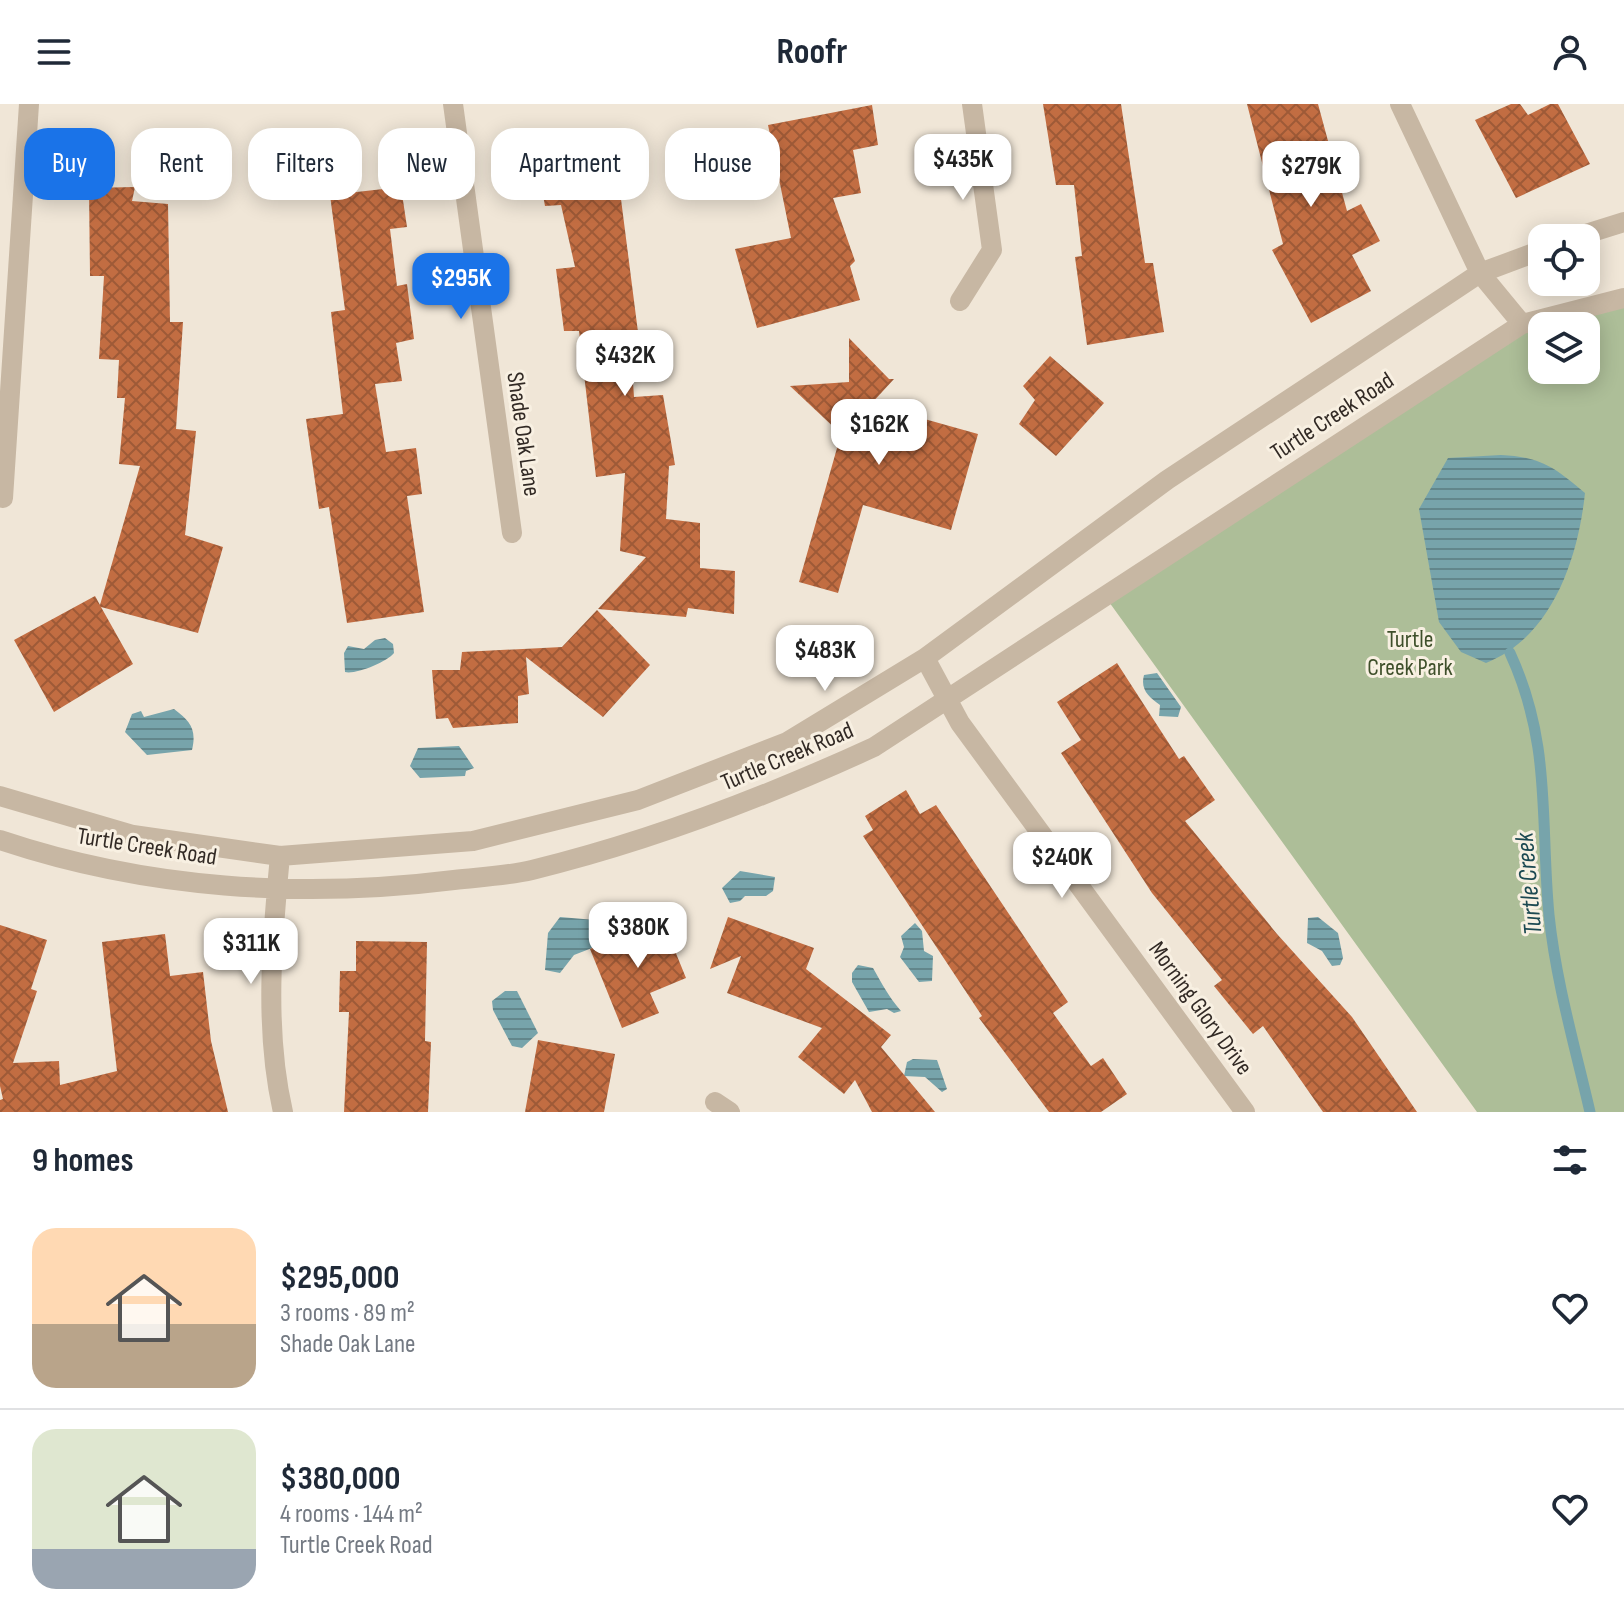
<!DOCTYPE html>
<html lang="en">
<head>
<meta charset="utf-8">
<style>
  body { margin:0; font-family:"Sofia Sans Condensed",sans-serif; background:#f6f6f7; color:#1f2937; height:100vh; display:flex; flex-direction:column; font-size:30px; white-space:nowrap }
  * { box-sizing:border-box; margin:0 }
  p { font-size:26px; color:#747a83 }
  .icon { flex:none; width:44px; height:44px; fill:none; stroke:currentColor; stroke-width:2; stroke-linecap:round; stroke-linejoin:round }
  .map { position:relative; height:1008px; overflow:hidden }
  .drawer { display:flex; flex-direction:column; background:#fff; flex:1 }
  .drawer>* { flex:none }
  .top-card { position:absolute; left:24px; top:24px; width:800px; height:72px; display:flex; gap:16px }
  .controls { position:absolute; left:1528px; top:120px; display:grid; gap:16px }
  .controls a { display:grid; place-items:center; width:72px; height:72px; border-radius:16px; background:#fff; box-shadow:0 4px 20px #0003; font-size:40px }
  .price { position:absolute; translate:-50% -68px; padding:0 18px; border-radius:16px; background:#fff; color:#222; font-size:26px; line-height:52px; filter:drop-shadow(0 2px 4px #0008) }
  .price::after { content:''; position:absolute; left:50%; top:48px; width:24px; height:18px; margin-left:-12px; background:inherit; clip-path:polygon(0 0,100% 0,50% 100%) }
  .price.selected { background:#1a73e8; color:#fff }
  ul { padding:0; list-style:none }
  li { display:flex; align-items:center; gap:24px; height:200px; padding:0 32px }
  li+li { border-top:2px solid #e0e1e3 }
  li span { display:grid; place-items:center; flex:none; width:224px; height:160px; border-radius:24px; color:#555 }
  li>.icon { margin-inline-start:auto }
  span .icon { width:96px; height:96px; fill:#fffc; stroke-width:1 }
  li b { font-size:34px }
  h2 { display:flex; justify-content:space-between; align-items:center; height:96px; padding:0 32px; font-size:34px }
  .chip { padding:0 28px; border-radius:24px; background:#fff; box-shadow:0 4px 20px #0003; font-size:28px; line-height:72px }
  .chip.selected { background:#1a73e8; color:#fff }
  header { display:flex; justify-content:space-between; align-items:center; height:104px; padding:0 32px; background:#fff; font-size:36px; font-weight:700 }
  .map>svg:first-child { display:block }
</style>
</head>
<body>
<header><svg class="icon" aria-label="menu" viewBox="0 0 24 24"><path d="M4 6h16M4 12h16M4 18h16"/></svg>Roofr<svg class="icon" aria-label="person" viewBox="0 0 24 24"><circle cx="12" cy="8" r="4"/><path d="M4 21q1-7 8-7t8 7"/></svg></header>
<div class="map">
<svg width="1624" height="1008" viewBox="0 0 1624 1008">
  <defs>
    <pattern id="water-rules" width="6" height="5" patternUnits="userSpaceOnUse" patternTransform="scale(2)"><rect width="6" height="5" fill="#77a4ab"/><path d="M0 2.5h6" fill="none" stroke="#62868b"/></pattern>
    <pattern id="building-cross-hatch" width="8" height="8" patternUnits="userSpaceOnUse" patternTransform="scale(2)"><rect width="8" height="8" fill="#c26d42"/><path d="M0 0l8 8M0 8l8-8" fill="none" stroke="#9e5a37"/></pattern>
  </defs>
  <rect width="100%" height="100%" fill="#f0e6d7"/>
  <path fill="#adbe98" fill-rule="evenodd" d="M1624,194V1008H1477L1104,491L1522,220ZM1542,222H1586V266H1542Z"/>
  <path fill="url(#water-rules)" d="M1501,351C1541,353 1554,363 1585,389C1578,455 1552,533 1486,559L1461,548L1439,518L1419,405L1448,354Z
    M385,534L393,540L394,549C387,558 355,571 345,568L344,549L348,542L364,545L375,536Z
    M1157,569L1181,603L1178,613L1159,612L1160,601C1149,593 1140,586 1144,571Z
    M174,605C190,617 197,625 192,646L147,651L125,628L132,610L141,607L144,613Z
    M459,642L474,664L466,667L465,672L420,674L410,662L418,644Z
    M740,767L775,773L773,787L766,792H745L740,797L730,799L722,784Z
    M560,813L595,816L598,830L592,844L574,851L560,869L545,866L548,829Z
    M1318,813L1338,829L1343,854L1340,861L1332,862L1322,847L1307,839L1308,814Z
    M915,819L922,827L924,847L933,852L932,877L919,878L900,853L904,843L901,832Z
    M858,861L873,864C882,880 889,893 901,907L894,909L887,905L869,908L852,878V869Z
    M505,887H517L538,929L522,944L512,942L493,906L492,897Z
    M913,955L937,956L947,985L942,988L925,973L904,972L907,958Z"/>
  <g fill="none" stroke-linecap="round" stroke-linejoin="round">
    <path stroke="#77a4ab" stroke-width="11" d="M1510,549C1552,640 1540,716 1549,811C1556,878 1575,943 1590,1008"/>
  </g>
  <path fill="url(#building-cross-hatch)" d="M1043,0H1121L1145,159H1153L1164,228L1087,241L1075,153L1082,152L1074,81H1056Z
    M1247,0H1318L1347,107L1361,100L1380,137L1352,151L1371,187L1311,219L1272,146L1283,140Z
    M1511,0H1520L1528,11L1550,0H1558L1590,60L1516,94L1475,16Z
    M872,1L878,41L853,46L861,89L833,94L855,157L850,162L860,196L757,224L735,145L791,134L768,21Z
    M577,47L578,61L616,56L639,236L630,235L634,293L663,291L675,361L669,362L666,415L700,419V464L735,467L734,510L688,504L686,513L598,505L646,453L620,447L625,369L596,373L579,227H564L556,165L575,163L561,101L545,102L536,54Z
    M135,83L132,97L168,100L170,218H183L176,325L196,327L185,431L223,443L198,529L101,503L133,560L54,608L14,536L95,492L100,501L140,362L119,360L125,294H117L119,256L99,255L104,172H90L89,84Z
    M401,83L407,123L390,125L397,182L407,180L414,235L396,239L402,277L375,280L386,348L416,344L422,390L407,392L424,508L347,519L329,403L319,405L306,315L343,310L331,208L345,206L330,91Z
    M849,234L889,275H894L871,300L978,330L951,426L863,401L838,489L799,478L841,330L790,282L849,278Z
    M1050,252L1104,299L1056,352L1019,320L1035,296L1023,282Z
    M597,506L650,561L603,613L526,553L529,590L518,592V619L453,624L448,614L436,615L432,566H460L462,548L562,543Z
    M1117,559L1179,655L1184,652L1215,696L1185,717L1277,830L1352,913L1417,1008H1323L1263,922L1253,930L1214,882L1222,876L1152,789L1061,649L1081,636L1057,598Z
    M906,686L920,710L936,701L1068,898L1053,909L1091,962L1103,954L1127,990L1101,1008H1049L979,914L982,912L863,732L873,726L865,712Z
    M728,813L814,844L806,865L891,931L881,943L935,1008H872L855,976L844,990L798,953L822,924L727,889L741,852L710,865Z
    M662,815L686,874L650,889L659,909L622,924L590,845Z
    M0,821L47,836L31,885L37,887L13,959L59,957L60,981L117,967L102,838L165,830L170,872L203,868L211,937L228,1008H0V996L3,995L0,982Z
    M356,837L427,838L425,937L431,938L428,1008H344L349,908H339L340,867H356Z
    M538,936L615,950L604,1008H525Z"/>
  <g fill="none" stroke-linecap="round" stroke-linejoin="round">
    <path stroke="#c7b7a3" stroke-width="20" d="M453,0L512,429
      M1400,0L1480,169L1522,220
      M1573,134L1624,118
      M960,197L992,146L972,0
      M3,394L29,0
      M925,554L960,619L1245,1008
      M0,692L133,731L280,752L473,737L638,696L787,638L925,554L1167,376L1450,189L1480,169L1542,146
      M0,736C146,785 302,795 454,776C480,773 507,772 532,766C651,737 763,694 874,643L1522,220L1624,194
      M280,752C272,835 264,926 283,1008
      M715,998L730,1008"/>
  </g>
  <g text-anchor="middle" stroke-width="6" stroke-linejoin="round" paint-order="stroke">
    <g font-size="24" fill="#322a25" stroke="#f8f0e2">
      <text transform="translate(1332 312) rotate(-33)" y="8">Turtle Creek Road</text>
      <text transform="translate(524 330) rotate(82)" y="8">Shade Oak Lane</text>
      <text transform="translate(787 652) rotate(-23)" y="8">Turtle Creek Road</text>
      <text transform="translate(147 742) rotate(9)" y="8">Turtle Creek Road</text>
      <text transform="translate(1201 904) rotate(54)" y="8">Morning Glory Drive</text>
    </g>
    <g font-size="24" fill="#3e4f2a" stroke="#f8f0e2">
      <text x="1410" y="543">Turtle<tspan x="1410" dy="28">Creek Park</tspan></text>
    </g>
    <g font-size="26" font-style="italic" fill="#1c4952" stroke="#f8f0e2">
      <text transform="translate(1528 780) rotate(-95)" y="9">Turtle Creek</text>
    </g>
  </g>
</svg>
<div class="controls">
<a><svg class="icon" aria-label="locate" viewBox="0 0 24 24"><circle cx="12" cy="12" r="6"/><path d="M12 2v4M12 18v4M2 12h4M18 12h4"/></svg></a>
<a><svg class="icon" aria-label="layers" viewBox="0 0 24 24"><path d="M12 4l9 5-9 5-9-5zM3 14l9 5 9-5"/></svg></a>
</div>
<b class="price" style="left:963px;top:98px">$435K</b>
<b class="price" style="left:1311px;top:105px">$279K</b>
<b class="price selected" style="left:461px;top:217px">$295K</b>
<b class="price" style="left:625px;top:294px">$432K</b>
<b class="price" style="left:879px;top:363px">$162K</b>
<b class="price" style="left:825px;top:589px">$483K</b>
<b class="price" style="left:1062px;top:796px">$240K</b>
<b class="price" style="left:638px;top:866px">$380K</b>
<b class="price" style="left:251px;top:882px">$311K</b>
<div class="top-card">
<a class="chip selected">Buy</a>
<a class="chip">Rent</a>
<a class="chip">Filters</a>
<a class="chip">New</a>
<a class="chip">Apartment</a>
<a class="chip">House</a>
</div>
</div>
<section class="drawer">
<h2>9 homes<svg class="icon" aria-label="filters" viewBox="0 0 24 24"><path d="M4 7h16M4 17h16"/><circle cx="9" cy="7" r="2"/><circle cx="15" cy="17" r="2"/></svg></h2>
<ul>
<li><span style="background:linear-gradient(#ffd9b3 60%,#b9a48a 0)"><svg class="icon" aria-label="home" viewBox="0 0 24 24"><path d="M3 11l9-7 9 7M6 9v11h12V9"/></svg></span><div><b>$295,000</b><p>3 rooms · 89 m²</p><p>Shade Oak Lane</p></div><svg class="icon" aria-label="heart" viewBox="0 0 24 24"><path d="M12 20l-8-8c-3-5 5-10 8-4 3-6 11-1 8 4z"/></svg></li>
<li><span style="background:linear-gradient(#dfe7d0 75%,#9aa5b1 0)"><svg class="icon" aria-label="home" viewBox="0 0 24 24"><path d="M3 11l9-7 9 7M6 9v11h12V9"/></svg></span><div><b>$380,000</b><p>4 rooms · 144 m²</p><p>Turtle Creek Road</p></div><svg class="icon" aria-label="heart" viewBox="0 0 24 24"><path d="M12 20l-8-8c-3-5 5-10 8-4 3-6 11-1 8 4z"/></svg></li>
</ul>
</section>
</body>
</html>
